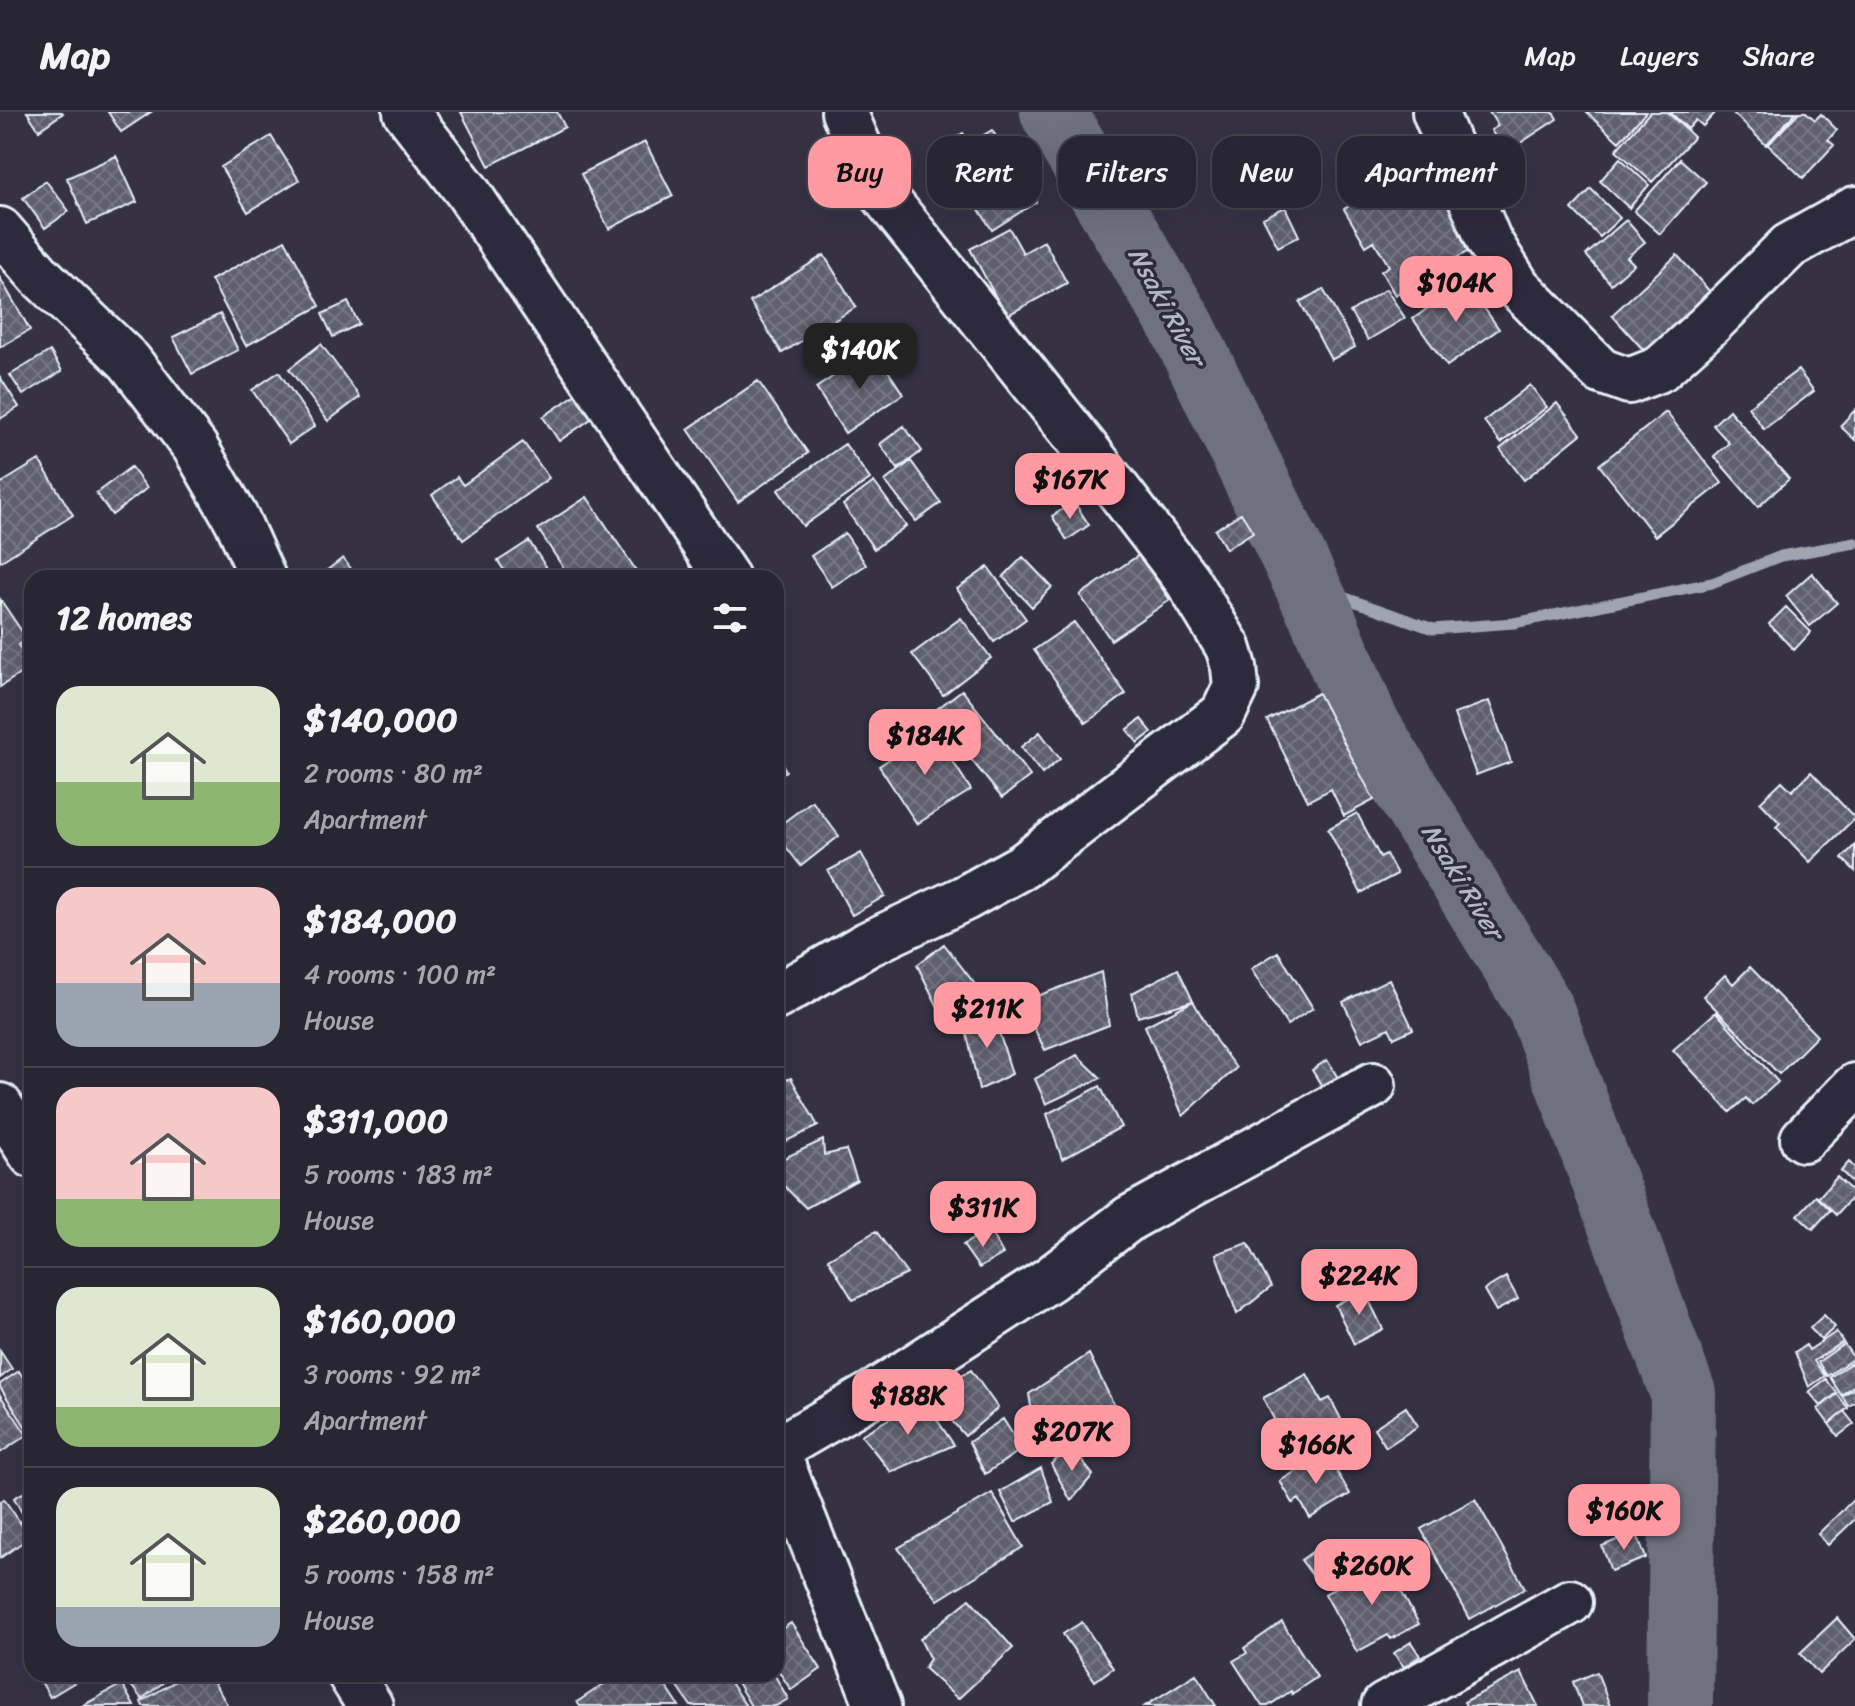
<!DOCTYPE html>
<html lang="en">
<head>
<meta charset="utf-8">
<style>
  body { margin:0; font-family:Sriracha,sans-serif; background:#302e3b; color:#f1f3f6; height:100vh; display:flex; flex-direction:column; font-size:30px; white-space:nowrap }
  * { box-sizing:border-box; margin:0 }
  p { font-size:26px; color:#a5a5ac }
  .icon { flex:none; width:44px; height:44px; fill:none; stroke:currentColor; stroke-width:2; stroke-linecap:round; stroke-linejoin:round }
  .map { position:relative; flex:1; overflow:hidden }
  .details { position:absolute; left:24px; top:458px; width:760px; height:1112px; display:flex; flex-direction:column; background:#282633; border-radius:24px; box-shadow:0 8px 32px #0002,0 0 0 2px #44434e }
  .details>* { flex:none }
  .hud { position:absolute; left:808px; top:24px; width:760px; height:72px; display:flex; gap:16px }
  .price { position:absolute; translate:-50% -68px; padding:0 18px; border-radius:16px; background:#ff9aa2; color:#111; font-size:26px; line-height:52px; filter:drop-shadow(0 2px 4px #0008) }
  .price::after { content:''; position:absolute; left:50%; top:48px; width:24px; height:18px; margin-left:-12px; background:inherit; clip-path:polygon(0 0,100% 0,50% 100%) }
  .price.active { background:#222; color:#fff }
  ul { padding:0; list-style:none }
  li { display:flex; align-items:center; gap:24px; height:200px; padding:0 32px }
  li+li { border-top:2px solid #44434e }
  li span { display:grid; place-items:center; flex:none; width:224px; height:160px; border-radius:24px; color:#555 }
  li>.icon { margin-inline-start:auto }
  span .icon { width:96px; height:96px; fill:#fffc; stroke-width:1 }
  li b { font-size:34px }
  h2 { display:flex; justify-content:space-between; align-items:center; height:96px; padding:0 32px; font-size:34px }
  .tag { padding:0 28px; border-radius:24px; background:#282633; box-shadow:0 8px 32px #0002,0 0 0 2px #44434e; font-size:28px; line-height:72px }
  .tag.active { background:#ff9aa2; color:#111 }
  header { display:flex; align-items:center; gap:48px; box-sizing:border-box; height:112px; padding:0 40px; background:#282633; border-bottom:2px solid #44434e }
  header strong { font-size:38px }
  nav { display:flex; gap:44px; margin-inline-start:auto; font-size:28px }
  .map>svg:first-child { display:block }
</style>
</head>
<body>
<header>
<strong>Map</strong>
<nav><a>Map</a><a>Layers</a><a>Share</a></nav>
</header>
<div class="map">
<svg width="1855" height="1594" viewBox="0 0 1855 1594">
  <defs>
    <pattern id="building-cross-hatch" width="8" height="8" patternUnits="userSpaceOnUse" patternTransform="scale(2)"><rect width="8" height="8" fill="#605e6e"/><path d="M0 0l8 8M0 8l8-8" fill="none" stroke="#777683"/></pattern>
  </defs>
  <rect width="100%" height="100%" fill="#363244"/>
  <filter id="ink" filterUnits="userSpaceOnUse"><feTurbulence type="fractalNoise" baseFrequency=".0125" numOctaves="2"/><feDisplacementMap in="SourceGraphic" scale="16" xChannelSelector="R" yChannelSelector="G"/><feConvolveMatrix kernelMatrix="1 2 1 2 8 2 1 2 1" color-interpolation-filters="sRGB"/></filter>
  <g filter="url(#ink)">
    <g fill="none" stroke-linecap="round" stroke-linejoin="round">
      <path stroke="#a0a4af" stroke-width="11" d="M1306,472L1433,517L1514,511L1712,471L1781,444L1855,431"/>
      <path stroke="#70717f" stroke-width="66" d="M1053,0L1182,214L1322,504L1366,611L1540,895L1683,1281L1680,1594"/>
    </g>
    <path fill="url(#building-cross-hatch)" stroke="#e8f1f8" stroke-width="2" d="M27,0H62L63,1L39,18Z
      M108,0H151L121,20Z
      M461,0H557L565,15L489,54Z
      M1489,0H1553L1557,7L1505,41L1491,18L1498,14Z
      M1586,0H1646L1619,30Z
      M1650,0H1667L1694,25L1652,70L1616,38Z
      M1670,0H1716L1703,14L1696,8L1688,17Z
      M1732,0H1796L1766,33Z
      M1799,0H1806L1815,8L1821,2L1837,18L1828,28L1834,33L1803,66L1768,33Z
      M992,18L1036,90L992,118L940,35L963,21L970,31Z
      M271,24L299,68L248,100L221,55Z
      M645,30L673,84L609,117L581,62Z
      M1354,34L1368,57L1358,63L1344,41Z
      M1377,39L1384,51L1377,56L1369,44Z
      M116,44L137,90L87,112L67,66Z
      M1620,46L1649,73L1629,96L1600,69Z
      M1680,47L1706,70L1660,122L1634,99Z
      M1412,56L1424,76L1418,80L1424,90L1444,78L1465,112L1457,116L1470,138L1395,183L1381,159L1389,154L1374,129L1366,134L1344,97Z
      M46,69L69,99L45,116L23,86Z
      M1591,77L1620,106L1600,125L1572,97Z
      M1285,95L1299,124L1278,135L1263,106Z
      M1626,108L1645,130L1627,145L1634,152L1611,172L1586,143Z
      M1009,116L1023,141L1044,129L1067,171L1006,204L970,137Z
      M285,128L320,194L246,234L211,168Z
      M824,143L856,195L782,241L750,190Z
      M1677,143L1712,182L1647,242L1612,203Z
      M0,166L30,218L0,235Z
      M1465,169L1499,217L1447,254L1413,207Z
      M1323,177L1355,235L1331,248L1300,190Z
      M1386,177L1405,206L1368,228L1350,200Z
      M348,190L359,212L333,225L322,202Z
      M220,202L238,238L192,262L173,225Z
      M321,232L360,285L328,309L289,257Z
      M874,237L903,282L845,321L816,276Z
      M50,239L62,259L23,283L10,263Z
      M1798,258L1814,279L1764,317L1748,295Z
      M279,260L315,314L289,332L252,278Z
      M0,265L19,295L0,307Z
      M758,269L808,341L738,390L688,317Z
      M1530,273L1547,295L1501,331L1484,309Z
      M588,274L604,298L559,329L543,305Z
      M1557,291L1581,322L1524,368L1500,337Z
      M1729,298L1789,367L1758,395L1714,344L1729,331L1713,313Z
      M1855,298V328L1840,314Z
      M1666,300L1722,371L1655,424L1599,353Z
      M904,314L922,339L898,357L880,332Z
      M523,330L549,366L463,428L432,383L457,365L463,373Z
      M845,332L870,367L803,414L778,378Z
      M39,348L73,403L0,450V372Z
      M911,349L941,391L916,409L885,369Z
      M131,355L147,376L112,403L96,381Z
      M874,370L906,414L874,437L843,393Z
      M587,385L637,460L627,466H570L538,417Z
      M1074,390L1089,413L1067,428L1052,404Z
      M1241,401L1253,420L1226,437L1215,418Z
      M845,421L866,453L832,475L811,444Z
      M529,429L553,466H502L507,463L498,449Z
      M1139,443L1170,488L1111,528L1080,483Z
      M1023,445L1052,475L1032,495L1003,465Z
      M343,446L358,466H317Z
      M988,455L1026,507L994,530L957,477Z
      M1812,461L1837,491L1810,514L1786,484Z
      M0,487L27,527L18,533L32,554L0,575Z
      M1786,495L1811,520L1794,538L1769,512Z
      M961,506L991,546L943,583L912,542Z
      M1074,510L1126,582L1086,611L1034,538Z
      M962,578L1030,664L1002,686L933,600Z
      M1318,581L1374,688L1344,704L1331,677L1308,689L1267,608Z
      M1489,589L1511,650L1476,663L1454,602Z
      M1141,607L1152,620L1138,631L1127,618Z
      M933,618L971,678L917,712L879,654Z
      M1040,620L1060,647L1042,662L1021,635Z
      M776,640L786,659L776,665Z
      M1811,660L1855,706L1810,750L1776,715L1780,711L1760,690L1782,669L1792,679Z
      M812,689L839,724L801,754L776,722V716Z
      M1357,701L1380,745L1386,742L1397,762L1361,781L1328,717Z
      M1855,733V759L1842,746Z
      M861,741L885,784L852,803L828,759Z
      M944,832L980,879L940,899L917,853Z
      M1278,840L1313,896L1287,913L1251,857Z
      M1750,855L1817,924L1779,962L1703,884L1725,863L1733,872Z
      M1178,857L1193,889L1138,905L1132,881Z
      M1101,860L1109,913L1045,938L1021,890Z
      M1389,867L1413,917L1394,926L1389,916L1362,929L1343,890Z
      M1193,889L1216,929L1236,956L1183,1004L1145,914Z
      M991,894L1012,962L979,978L965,913Z
      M1716,900L1778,970L1752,993L1746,986L1730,1000L1673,938Z
      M1077,943L1101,966L1046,992L1035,967Z
      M1327,948L1338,966L1323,976L1312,958Z
      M791,966L818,1014L776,1034V971Z
      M1100,974L1121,1015L1062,1047L1047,1002Z
      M823,1028L824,1043L846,1038L857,1068L806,1096L776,1066V1050Z
      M1849,1050L1855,1056L1853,1071L1841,1059Z
      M1837,1065L1855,1082L1836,1103L1818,1086Z
      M776,1080L783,1096L776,1099Z
      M1816,1084L1831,1097L1813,1117L1798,1103Z
      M989,1117L1003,1142L979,1156L963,1133Z
      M876,1119L907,1162L853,1188L828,1147Z
      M1248,1131L1271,1175L1237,1202L1216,1142Z
      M1506,1165L1518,1187L1496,1199L1484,1178Z
      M1364,1178L1383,1217L1354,1232L1335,1193Z
      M1824,1203L1835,1215L1821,1228L1810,1216Z
      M1836,1220L1843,1230L1814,1249L1825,1264L1809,1275L1795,1240L1806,1233L1809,1238Z
      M1844,1232L1854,1246L1827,1264L1818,1250Z
      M0,1239L12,1257L0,1266Z
      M1089,1242L1115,1295L1038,1340L1029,1282Z
      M1851,1251L1855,1257V1273L1841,1283L1830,1265Z
      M971,1258L998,1296L965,1324L928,1281Z
      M19,1259L25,1269L32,1265V1325L0,1275V1272Z
      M1307,1262L1322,1290L1330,1286L1341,1307L1332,1311L1334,1314L1290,1338L1263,1286Z
      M1826,1267L1837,1281L1821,1294L1809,1280Z
      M1855,1276V1290L1849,1294L1842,1284Z
      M1837,1282L1848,1296L1829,1312L1818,1297Z
      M0,1283L27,1323L0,1341Z
      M923,1287L954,1333L891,1360L861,1323Z
      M1406,1295L1418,1314L1386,1335L1374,1316Z
      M1844,1299L1854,1312L1838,1324L1829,1312Z
      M1003,1307L1022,1337L985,1362L969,1330Z
      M1071,1335L1093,1363L1071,1389L1051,1352Z
      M1326,1341L1350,1382L1310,1406L1299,1387L1293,1391L1280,1369Z
      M1041,1356L1053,1390L1015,1410L1000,1380Z
      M32,1376V1419L14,1386Z
      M992,1381L1023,1435L938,1488L898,1436Z
      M1855,1386V1407L1828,1433L1818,1422Z
      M4,1387L30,1425L0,1446V1390Z
      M1475,1387L1525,1476L1470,1507L1421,1417Z
      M1636,1420L1646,1446L1611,1459L1602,1434Z
      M1315,1438L1329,1457L1315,1467L1301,1448Z
      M1384,1448L1419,1512L1391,1527L1388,1523L1357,1540L1325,1482Z
      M970,1487L1013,1536L958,1587L924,1556L930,1547L920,1527Z
      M1837,1506L1855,1527L1819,1562L1800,1541Z
      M1082,1510L1113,1556L1095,1569L1063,1522Z
      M1282,1510L1317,1565L1292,1582L1291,1579L1268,1594H1262L1233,1549L1247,1541L1244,1536Z
      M791,1511L821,1557L791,1578L776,1555V1521Z
      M1411,1530L1420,1544L1404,1555L1394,1541Z
      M1521,1560L1538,1594H1466L1464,1590Z
      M1597,1560L1610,1594H1582L1573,1570Z
      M84,1562L85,1564L50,1585L37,1563Z
      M122,1562H174L142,1587Z
      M187,1562H209L228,1594H143L141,1590Z
      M619,1562H658L679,1594H580L577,1590Z
      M669,1562H724L746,1594H691Z
      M732,1562H774L788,1587L776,1594H751Z
      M1196,1562L1216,1594H1145Z
      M122,1572L134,1594H82Z"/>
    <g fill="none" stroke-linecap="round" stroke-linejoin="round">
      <g stroke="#e8f1f8" stroke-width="50">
        <path id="street" d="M406,0L467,79L727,466
          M1435,0L1489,129L1518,175L1601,259L1629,269L1660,257L1708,214L1789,134L1855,97
          M0,118L39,163L129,249L195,335L237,408L263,466
          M776,885L868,832L965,786L1023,754L1223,602L1236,575L1234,555L1228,535L1187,468L1095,348L876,74L844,0
          M0,994L32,1043
          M1803,1027L1855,974
          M350,1562L370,1594
          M878,1594L776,1338L879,1278L1050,1167L1130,1106L1373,973
          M1384,1594L1570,1490"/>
      </g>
      <use href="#street" stroke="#2f2a3d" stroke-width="44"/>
    </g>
  </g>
  <g text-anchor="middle" stroke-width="7" stroke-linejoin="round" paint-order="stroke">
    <g font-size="26" font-style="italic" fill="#b2b7c2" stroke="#2f2a3d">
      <text transform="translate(1167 194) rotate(61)" y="9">Nsaki River</text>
      <text transform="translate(1463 769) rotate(58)" y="9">Nsaki River</text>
    </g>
  </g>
</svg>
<b class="price" style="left:1456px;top:212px">$104K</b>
<b class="price active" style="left:860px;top:279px">$140K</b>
<b class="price" style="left:1070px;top:409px">$167K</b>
<b class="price" style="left:925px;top:665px">$184K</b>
<b class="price" style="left:987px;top:938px">$211K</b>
<b class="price" style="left:983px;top:1137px">$311K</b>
<b class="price" style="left:1359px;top:1205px">$224K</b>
<b class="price" style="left:908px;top:1325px">$188K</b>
<b class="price" style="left:1072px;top:1361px">$207K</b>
<b class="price" style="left:1316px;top:1374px">$166K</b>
<b class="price" style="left:1624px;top:1440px">$160K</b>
<b class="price" style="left:1372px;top:1495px">$260K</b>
<div class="hud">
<a class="tag active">Buy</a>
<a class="tag">Rent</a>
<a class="tag">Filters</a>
<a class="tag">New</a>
<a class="tag">Apartment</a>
</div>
<section class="details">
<h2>12 homes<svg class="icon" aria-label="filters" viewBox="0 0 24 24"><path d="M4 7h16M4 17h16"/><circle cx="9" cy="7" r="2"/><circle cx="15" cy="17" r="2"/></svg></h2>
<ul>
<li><span style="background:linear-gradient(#dfe7d0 60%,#8fb573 0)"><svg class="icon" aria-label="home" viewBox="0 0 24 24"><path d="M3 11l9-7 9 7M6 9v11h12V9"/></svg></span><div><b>$140,000</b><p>2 rooms · 80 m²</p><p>Apartment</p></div></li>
<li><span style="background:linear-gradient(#f6c9c9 60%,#9aa5b1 0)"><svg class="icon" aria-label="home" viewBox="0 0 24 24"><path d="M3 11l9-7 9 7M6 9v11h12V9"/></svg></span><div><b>$184,000</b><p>4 rooms · 100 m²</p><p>House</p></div></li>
<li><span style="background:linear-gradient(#f6c9c9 70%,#8fb573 0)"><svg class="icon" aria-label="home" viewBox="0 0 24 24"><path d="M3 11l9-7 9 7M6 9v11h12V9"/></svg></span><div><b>$311,000</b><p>5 rooms · 183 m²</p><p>House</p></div></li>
<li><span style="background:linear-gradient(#dfe7d0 75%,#8fb573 0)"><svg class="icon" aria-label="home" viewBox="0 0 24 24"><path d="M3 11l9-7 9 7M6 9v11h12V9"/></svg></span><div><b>$160,000</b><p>3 rooms · 92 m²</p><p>Apartment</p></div></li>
<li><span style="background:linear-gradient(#dfe7d0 75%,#9aa5b1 0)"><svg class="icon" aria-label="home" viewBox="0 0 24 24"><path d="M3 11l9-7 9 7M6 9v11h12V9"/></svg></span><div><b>$260,000</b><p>5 rooms · 158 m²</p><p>House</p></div></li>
</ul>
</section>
</div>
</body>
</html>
